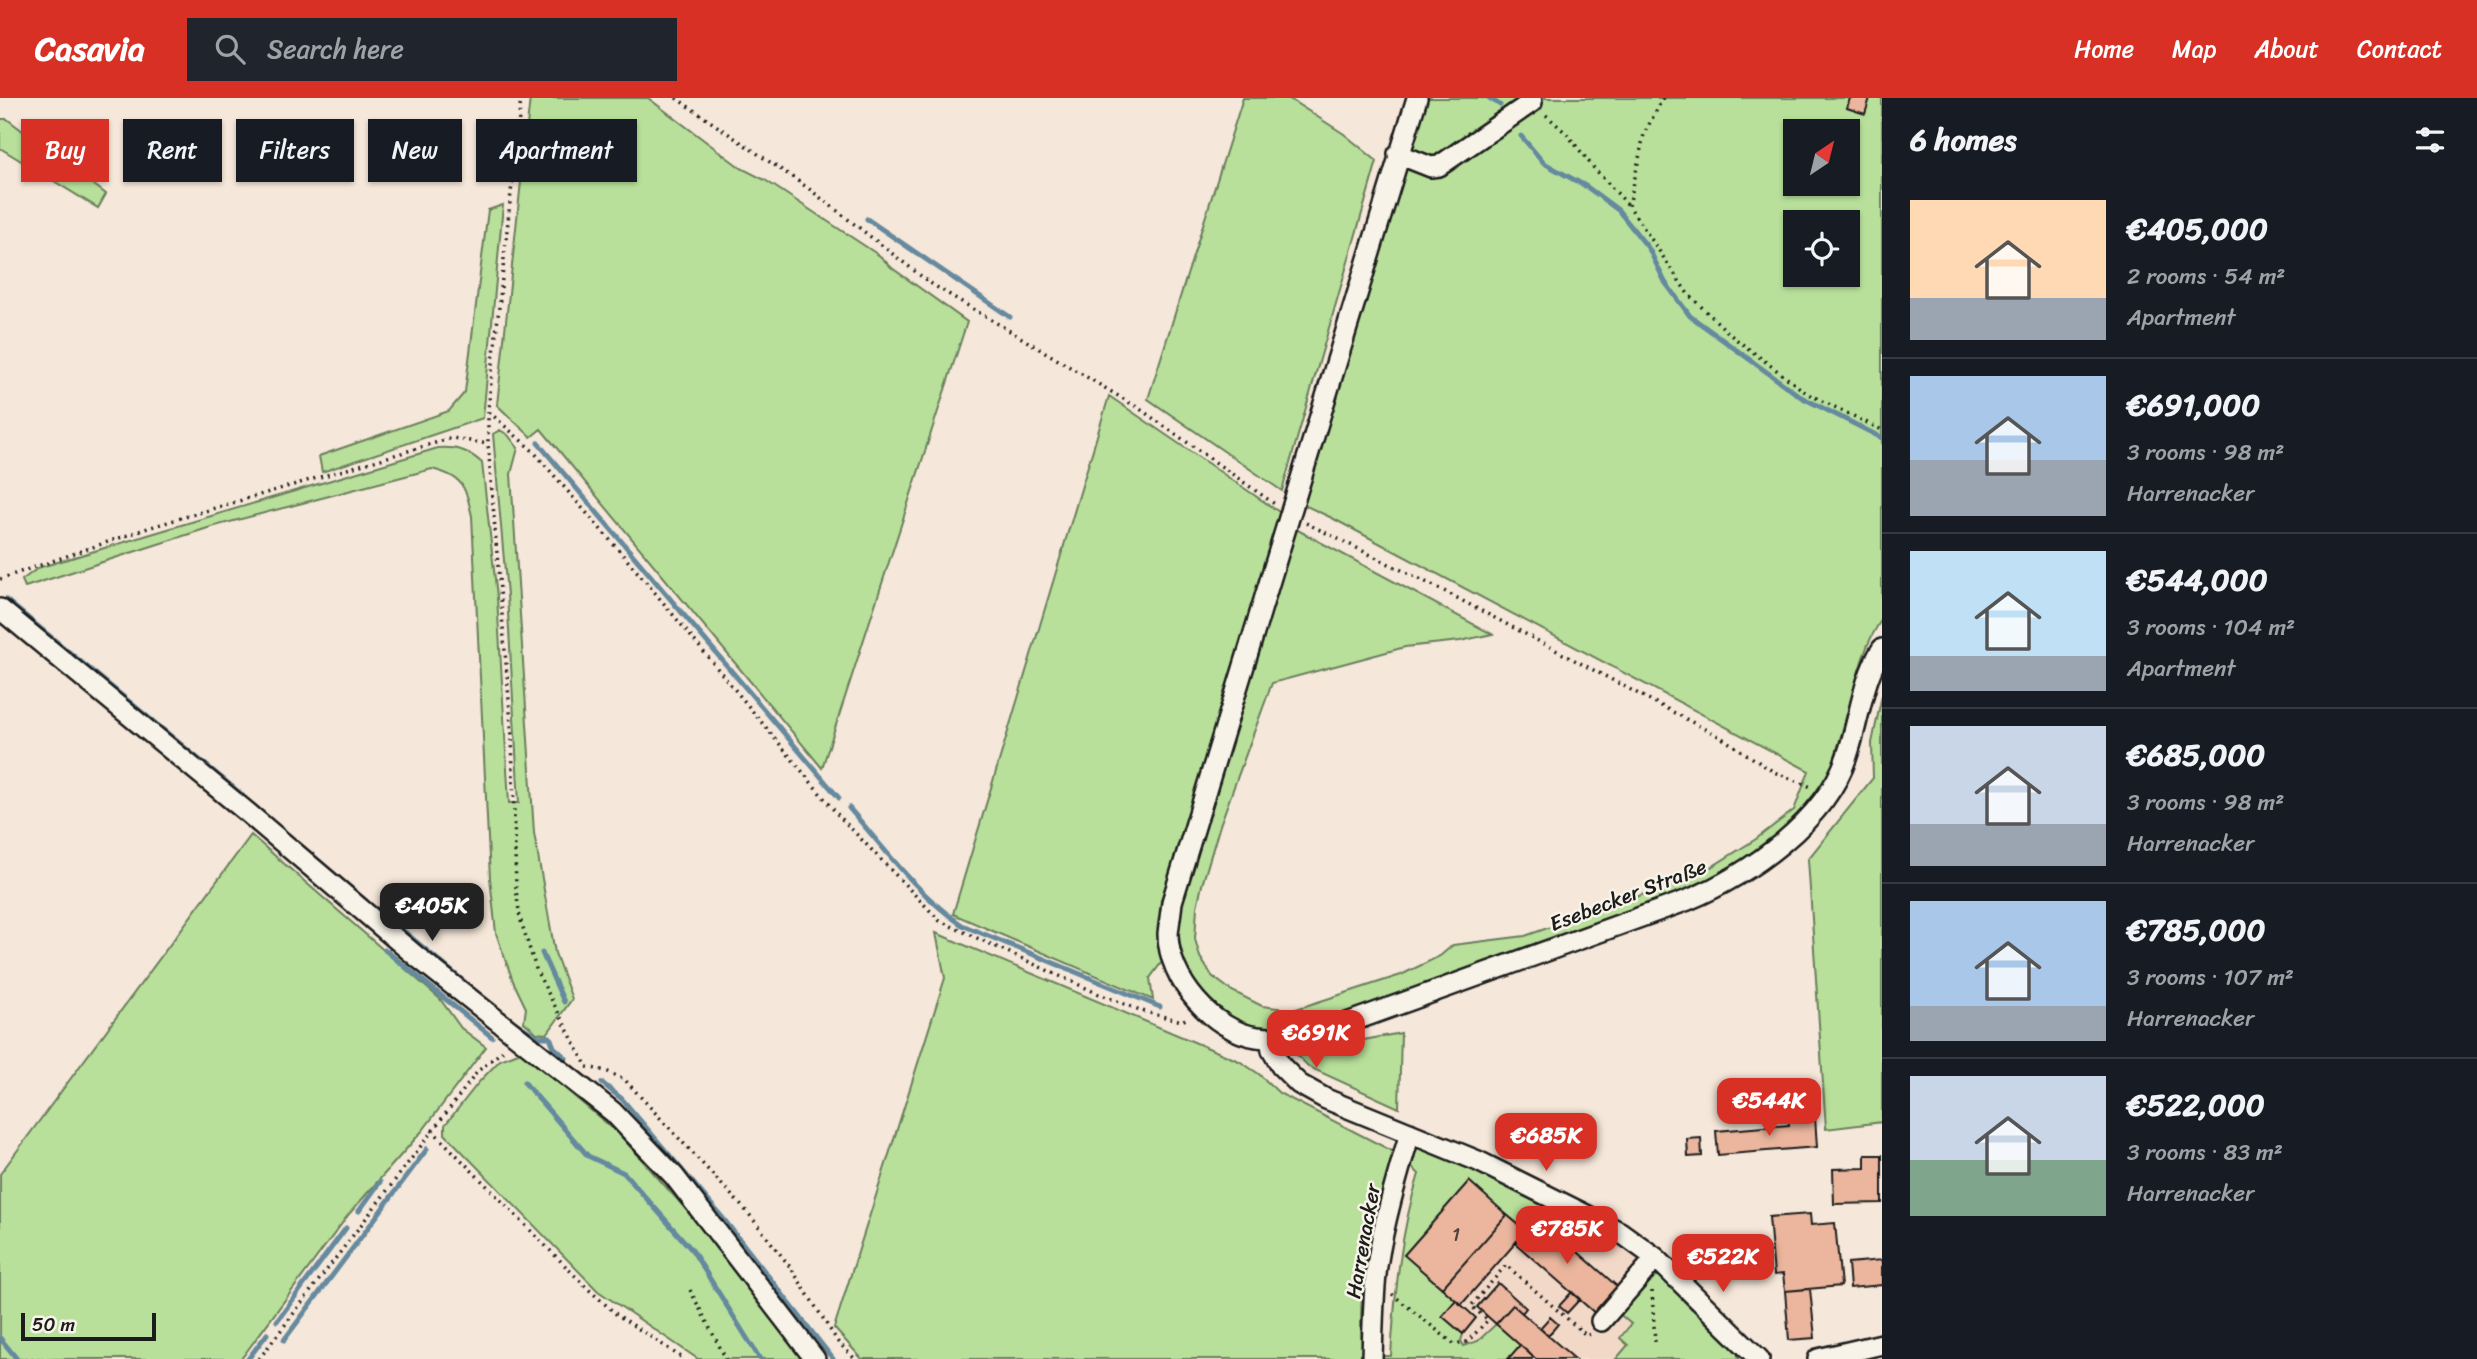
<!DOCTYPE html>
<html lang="en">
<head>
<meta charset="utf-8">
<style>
  body { margin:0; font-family:Sriracha,sans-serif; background:#20242c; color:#f1f3f6; height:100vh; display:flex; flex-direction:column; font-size:26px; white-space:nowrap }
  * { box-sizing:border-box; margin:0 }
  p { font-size:23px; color:#9ea1a6 }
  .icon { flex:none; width:38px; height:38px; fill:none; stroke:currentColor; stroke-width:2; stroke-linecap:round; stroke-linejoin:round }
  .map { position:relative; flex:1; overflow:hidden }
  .details { display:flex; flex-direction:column; background:#171b24; width:595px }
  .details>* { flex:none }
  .banner { position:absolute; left:21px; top:21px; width:665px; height:63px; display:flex; gap:14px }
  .needle { width:46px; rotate:35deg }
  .fabs { position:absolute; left:1783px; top:21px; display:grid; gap:14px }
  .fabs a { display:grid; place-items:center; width:77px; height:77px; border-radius:0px; background:#171b24; box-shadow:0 2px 5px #0004; font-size:35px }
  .scale { position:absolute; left:21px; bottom:18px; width:135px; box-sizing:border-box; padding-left:7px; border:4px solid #1c1c1c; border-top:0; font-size:19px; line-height:24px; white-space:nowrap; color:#1c1c1c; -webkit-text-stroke:5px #f7f3e8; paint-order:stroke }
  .price { position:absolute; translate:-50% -60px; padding:0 16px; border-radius:14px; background:#d93025; color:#fff; font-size:23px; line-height:46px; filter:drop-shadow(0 2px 4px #0008) }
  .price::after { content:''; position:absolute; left:50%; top:42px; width:21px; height:16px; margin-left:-10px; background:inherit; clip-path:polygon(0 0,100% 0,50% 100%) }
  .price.on { background:#222; color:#fff }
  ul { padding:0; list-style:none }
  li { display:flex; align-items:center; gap:21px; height:175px; padding:0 28px }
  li+li { border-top:2px solid #363941 }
  li span { display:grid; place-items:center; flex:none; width:196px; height:140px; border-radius:0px; color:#555 }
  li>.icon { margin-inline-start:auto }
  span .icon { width:84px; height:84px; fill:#fffc; stroke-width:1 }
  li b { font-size:30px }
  h2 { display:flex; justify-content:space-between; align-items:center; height:84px; padding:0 28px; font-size:30px }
  .pill { padding:0 24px; border-radius:0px; background:#171b24; box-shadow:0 2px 5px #0004; font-size:24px; line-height:63px }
  .pill.on { background:#d93025; color:#fff }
  header { display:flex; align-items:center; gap:42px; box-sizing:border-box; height:98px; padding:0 35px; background:#d93025; color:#fff }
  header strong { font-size:33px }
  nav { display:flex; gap:38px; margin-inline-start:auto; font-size:24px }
  .search { width:490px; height:63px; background:#20242c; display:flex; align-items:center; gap:18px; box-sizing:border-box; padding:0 24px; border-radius:0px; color:#9ea1a6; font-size:26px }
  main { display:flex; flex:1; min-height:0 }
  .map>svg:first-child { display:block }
</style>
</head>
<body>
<header>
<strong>Casavia</strong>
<div class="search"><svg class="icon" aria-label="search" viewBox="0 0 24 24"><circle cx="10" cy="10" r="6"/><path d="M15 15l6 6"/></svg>Search here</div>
<nav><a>Home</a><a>Map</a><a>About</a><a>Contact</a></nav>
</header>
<main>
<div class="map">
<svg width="1882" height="1261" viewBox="0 0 1882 1261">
  <rect width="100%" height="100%" fill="#f5e7d9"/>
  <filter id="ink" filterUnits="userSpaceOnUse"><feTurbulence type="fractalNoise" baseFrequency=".0143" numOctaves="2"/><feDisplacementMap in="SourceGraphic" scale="14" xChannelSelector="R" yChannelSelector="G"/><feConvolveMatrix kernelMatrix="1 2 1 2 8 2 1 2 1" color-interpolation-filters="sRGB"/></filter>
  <g filter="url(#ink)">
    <path fill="#f2d8c7" d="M1417,1049L1616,1140L1662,1177L1648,1180L1617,1214L1631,1226L1628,1247L1616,1261H1383L1382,1258H1391L1394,1202L1400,1160L1408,1110L1419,1076L1408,1065Z"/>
    <path fill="#b8e09b" stroke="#6a7e5c" stroke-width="2" fill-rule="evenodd" d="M530,0H648L741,70L765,82L880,158L892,170L967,224L822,670L541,331L531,339L497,307Z
      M1243,0H1288L1344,36L1377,63L1282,393L1148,301Z
      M1425,0H1882V521C1864,546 1858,577 1850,606C1843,627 1835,666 1826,683C1800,730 1743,764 1698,789L1314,927C1292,930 1271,933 1249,928C1199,915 1174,860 1179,813L1294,430L1492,536L1460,543L1405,549L1272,585L1220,727L1202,787L1197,809L1195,841L1200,859L1212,878L1232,893L1262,908L1293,912L1401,877L1440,858L1453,847L1525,838L1653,793L1713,768L1756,741L1794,712L1809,673L1332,420L1304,407ZM1796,33H1848V86H1796ZM1796,124H1848V177H1796Z
      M0,21H7L106,96L98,110L0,50Z
      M503,107L483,320L322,374L319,358L449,313L465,294L488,112Z
      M1109,298L1282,416L1164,861L1150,880L1153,902L953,816Z
      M500,332L508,337L518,350L511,376L534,735L555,855L572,901L547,936L537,935L524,924L526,910L513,883L496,835L490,780L472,418C465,388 464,379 432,371L211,429L25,489L22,482L38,470L438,350C457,349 468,352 482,365L497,499L509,705H519L507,497L493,336Z
      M1882,597V1024L1826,1031L1808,761L1873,680L1872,645Z
      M251,737L440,901L461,930L486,949L423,1032L349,1116L241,1261H0V1076Z
      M936,835L1239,963L1259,976L1279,995L1394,1054C1374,1117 1353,1195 1364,1261H862L834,1230L945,880Z
      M1401,935L1399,1010L1309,969L1295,955Z
      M521,954L618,1035L691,1117L802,1261H698L598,1193L445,1036V1027L479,984L500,962Z
      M1417,1049H1425L1548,1106L1541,1119H1538L1526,1133L1507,1117L1442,1190L1456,1202L1442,1218L1463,1236L1461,1243L1464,1248L1478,1243L1496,1226L1522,1249L1517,1261H1383L1382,1258H1391C1395,1196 1400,1135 1419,1076L1408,1065L1412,1051Z
      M1662,1177L1685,1201L1684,1203L1692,1211L1694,1210L1736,1252L1739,1261H1616L1628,1247L1620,1240L1631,1226L1616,1213L1648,1180Z"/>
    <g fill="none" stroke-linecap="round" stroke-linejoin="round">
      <path stroke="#65899e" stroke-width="5" d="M1489,0L1500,7
        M1521,38L1544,65L1587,89L1618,112L1649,151L1665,184L1690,218L1801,299L1882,340
        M867,121L1010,219
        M538,345L839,700
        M6,502L241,696
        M849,710C884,750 918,797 962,827L1160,909
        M299,746L366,803
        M377,811L474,892
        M385,852L492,939
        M542,855L564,904
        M517,926L538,939H550L554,949L566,960
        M524,984L588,1058L624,1075L692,1152L760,1261
        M602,985L622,1001L722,1119L833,1261
        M359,1113L380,1084
        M277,1223L346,1130
        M0,1240L17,1261
        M284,1242L427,1051
        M248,1261L267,1236"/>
    </g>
    <path fill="#ebb69d" stroke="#1c1c1c" stroke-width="2" d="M1850,0H1870L1865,16L1847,10Z
      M1815,1019L1817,1049L1718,1057L1716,1033L1789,1027L1788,1021Z
      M1701,1040L1702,1058L1688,1059L1687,1041Z
      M1865,1057H1882V1105L1834,1106L1833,1071L1865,1070Z
      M1469,1083L1507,1117L1442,1190L1404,1157Z
      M1810,1116L1811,1127L1835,1125L1841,1188L1785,1193L1783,1176L1774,1177L1769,1119Z
      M1507,1117L1526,1133L1461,1207L1442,1190Z
      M1538,1119L1619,1190L1596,1216L1515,1145Z
      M1882,1162V1187L1850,1190L1848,1165Z
      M1498,1185L1526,1210L1522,1215L1513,1207L1496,1226L1477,1209Z
      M1810,1191L1815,1240L1789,1242L1785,1193Z
      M1572,1194L1580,1201L1567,1215L1559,1208Z
      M1456,1202L1476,1220L1463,1236L1442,1218Z
      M1513,1207L1522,1215L1575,1261H1536L1522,1249L1496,1226Z
      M1550,1219L1558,1226L1548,1238L1540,1230Z
      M1520,1247L1533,1259L1532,1261H1508Z"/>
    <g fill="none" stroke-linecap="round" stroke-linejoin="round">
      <g stroke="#1c1c1c" stroke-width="24">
        <path id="minor" d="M1417,0L1172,804C1171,814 1169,826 1168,836C1168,881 1213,933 1257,939C1284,943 1310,936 1336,929L1688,802C1748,777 1826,723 1847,658C1859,624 1862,582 1882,551
          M1398,56L1431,69L1439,68L1532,4
          M0,511L248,715L416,858L613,1014L674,1078L815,1261
          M1270,940L1272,952L1281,968L1299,986L1326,1001L1478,1063L1620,1134L1656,1160L1759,1261
          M1601,1223L1656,1160
          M1372,1261C1373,1230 1373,1199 1377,1168C1384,1123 1397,1079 1410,1035
          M1818,1261L1882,1246"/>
      </g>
      <path stroke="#1c1c1c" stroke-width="3.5" stroke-dasharray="2 5" stroke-linecap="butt" d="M521,0L488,313V346L512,638L516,792L520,820L537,874L587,969
        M676,0L808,90L930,185L1140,311L1276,407
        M1663,0L1644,36L1629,108L1688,196L1733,239L1808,296L1882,332
        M1546,17L1567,36L1593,69L1629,108
        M489,314L533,353L647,485L838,717L940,823L1099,896L1145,914L1182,923L1189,919
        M1306,425L1442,492L1722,640L1774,674L1811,689
        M0,481L151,429L452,340L488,346
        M587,969L606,973L625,982L749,1116L791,1170L838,1244L855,1261
        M432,1032L587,1190L616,1216L684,1261
        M690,1192L726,1261
        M1652,1193L1655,1245
        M1392,1196L1454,1246L1467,1244L1488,1222L1471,1208L1506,1167L1587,1238L1590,1236
        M259,1261L478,973L506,950"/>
      <use href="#minor" stroke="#f7f3e8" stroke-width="19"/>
    </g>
  </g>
  <g text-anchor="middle" stroke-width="5" stroke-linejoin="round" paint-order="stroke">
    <g font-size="18" fill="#50423c">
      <text x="1456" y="1143">1</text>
    </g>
    <g font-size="21" fill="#1c1c1c" stroke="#f7f3e8">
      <text transform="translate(1628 797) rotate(-21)" y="7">Esebecker Straße</text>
      <text transform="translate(1363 1143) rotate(-80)" y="7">Harrenacker</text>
    </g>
  </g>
</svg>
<div class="fabs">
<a><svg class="needle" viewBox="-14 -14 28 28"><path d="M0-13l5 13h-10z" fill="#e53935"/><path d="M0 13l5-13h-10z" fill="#9ea1a6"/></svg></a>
<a><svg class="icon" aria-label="locate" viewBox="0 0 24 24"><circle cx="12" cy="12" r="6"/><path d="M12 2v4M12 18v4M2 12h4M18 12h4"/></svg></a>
</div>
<div class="scale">50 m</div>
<b class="price on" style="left:432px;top:845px">€405K</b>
<b class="price" style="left:1316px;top:972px">€691K</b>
<b class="price" style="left:1769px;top:1040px">€544K</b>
<b class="price" style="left:1546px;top:1075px">€685K</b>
<b class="price" style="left:1567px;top:1168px">€785K</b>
<b class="price" style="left:1723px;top:1196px">€522K</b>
<div class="banner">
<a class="pill on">Buy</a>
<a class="pill">Rent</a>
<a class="pill">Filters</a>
<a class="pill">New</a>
<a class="pill">Apartment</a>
</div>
</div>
<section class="details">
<h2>6 homes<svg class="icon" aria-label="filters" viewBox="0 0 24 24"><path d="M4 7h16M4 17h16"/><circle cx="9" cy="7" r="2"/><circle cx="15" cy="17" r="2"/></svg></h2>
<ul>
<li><span style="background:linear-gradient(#ffd9b3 70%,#9aa5b1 0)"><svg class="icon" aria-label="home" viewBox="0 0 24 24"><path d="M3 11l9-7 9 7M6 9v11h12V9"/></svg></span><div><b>€405,000</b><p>2 rooms · 54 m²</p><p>Apartment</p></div></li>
<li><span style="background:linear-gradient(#a9c7e8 60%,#9aa5b1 0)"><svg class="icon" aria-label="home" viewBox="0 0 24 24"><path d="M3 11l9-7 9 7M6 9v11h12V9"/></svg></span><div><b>€691,000</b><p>3 rooms · 98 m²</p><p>Harrenacker</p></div></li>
<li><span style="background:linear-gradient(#bfe0f5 75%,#9aa5b1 0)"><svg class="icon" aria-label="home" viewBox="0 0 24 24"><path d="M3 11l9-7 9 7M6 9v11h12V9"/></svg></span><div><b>€544,000</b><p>3 rooms · 104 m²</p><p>Apartment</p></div></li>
<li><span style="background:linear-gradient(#c9d6e8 70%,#9aa5b1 0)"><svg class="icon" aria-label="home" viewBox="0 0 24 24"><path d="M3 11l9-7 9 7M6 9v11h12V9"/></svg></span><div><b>€685,000</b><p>3 rooms · 98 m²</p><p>Harrenacker</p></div></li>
<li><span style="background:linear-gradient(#a9c7e8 75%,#9aa5b1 0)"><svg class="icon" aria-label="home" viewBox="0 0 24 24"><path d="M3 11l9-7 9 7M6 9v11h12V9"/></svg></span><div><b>€785,000</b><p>3 rooms · 107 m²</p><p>Harrenacker</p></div></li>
<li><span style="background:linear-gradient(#c9d6e8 60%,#7fa58c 0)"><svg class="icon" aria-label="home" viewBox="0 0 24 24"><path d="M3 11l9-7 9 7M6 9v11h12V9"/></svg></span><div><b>€522,000</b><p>3 rooms · 83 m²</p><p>Harrenacker</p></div></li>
</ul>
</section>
</main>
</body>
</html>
